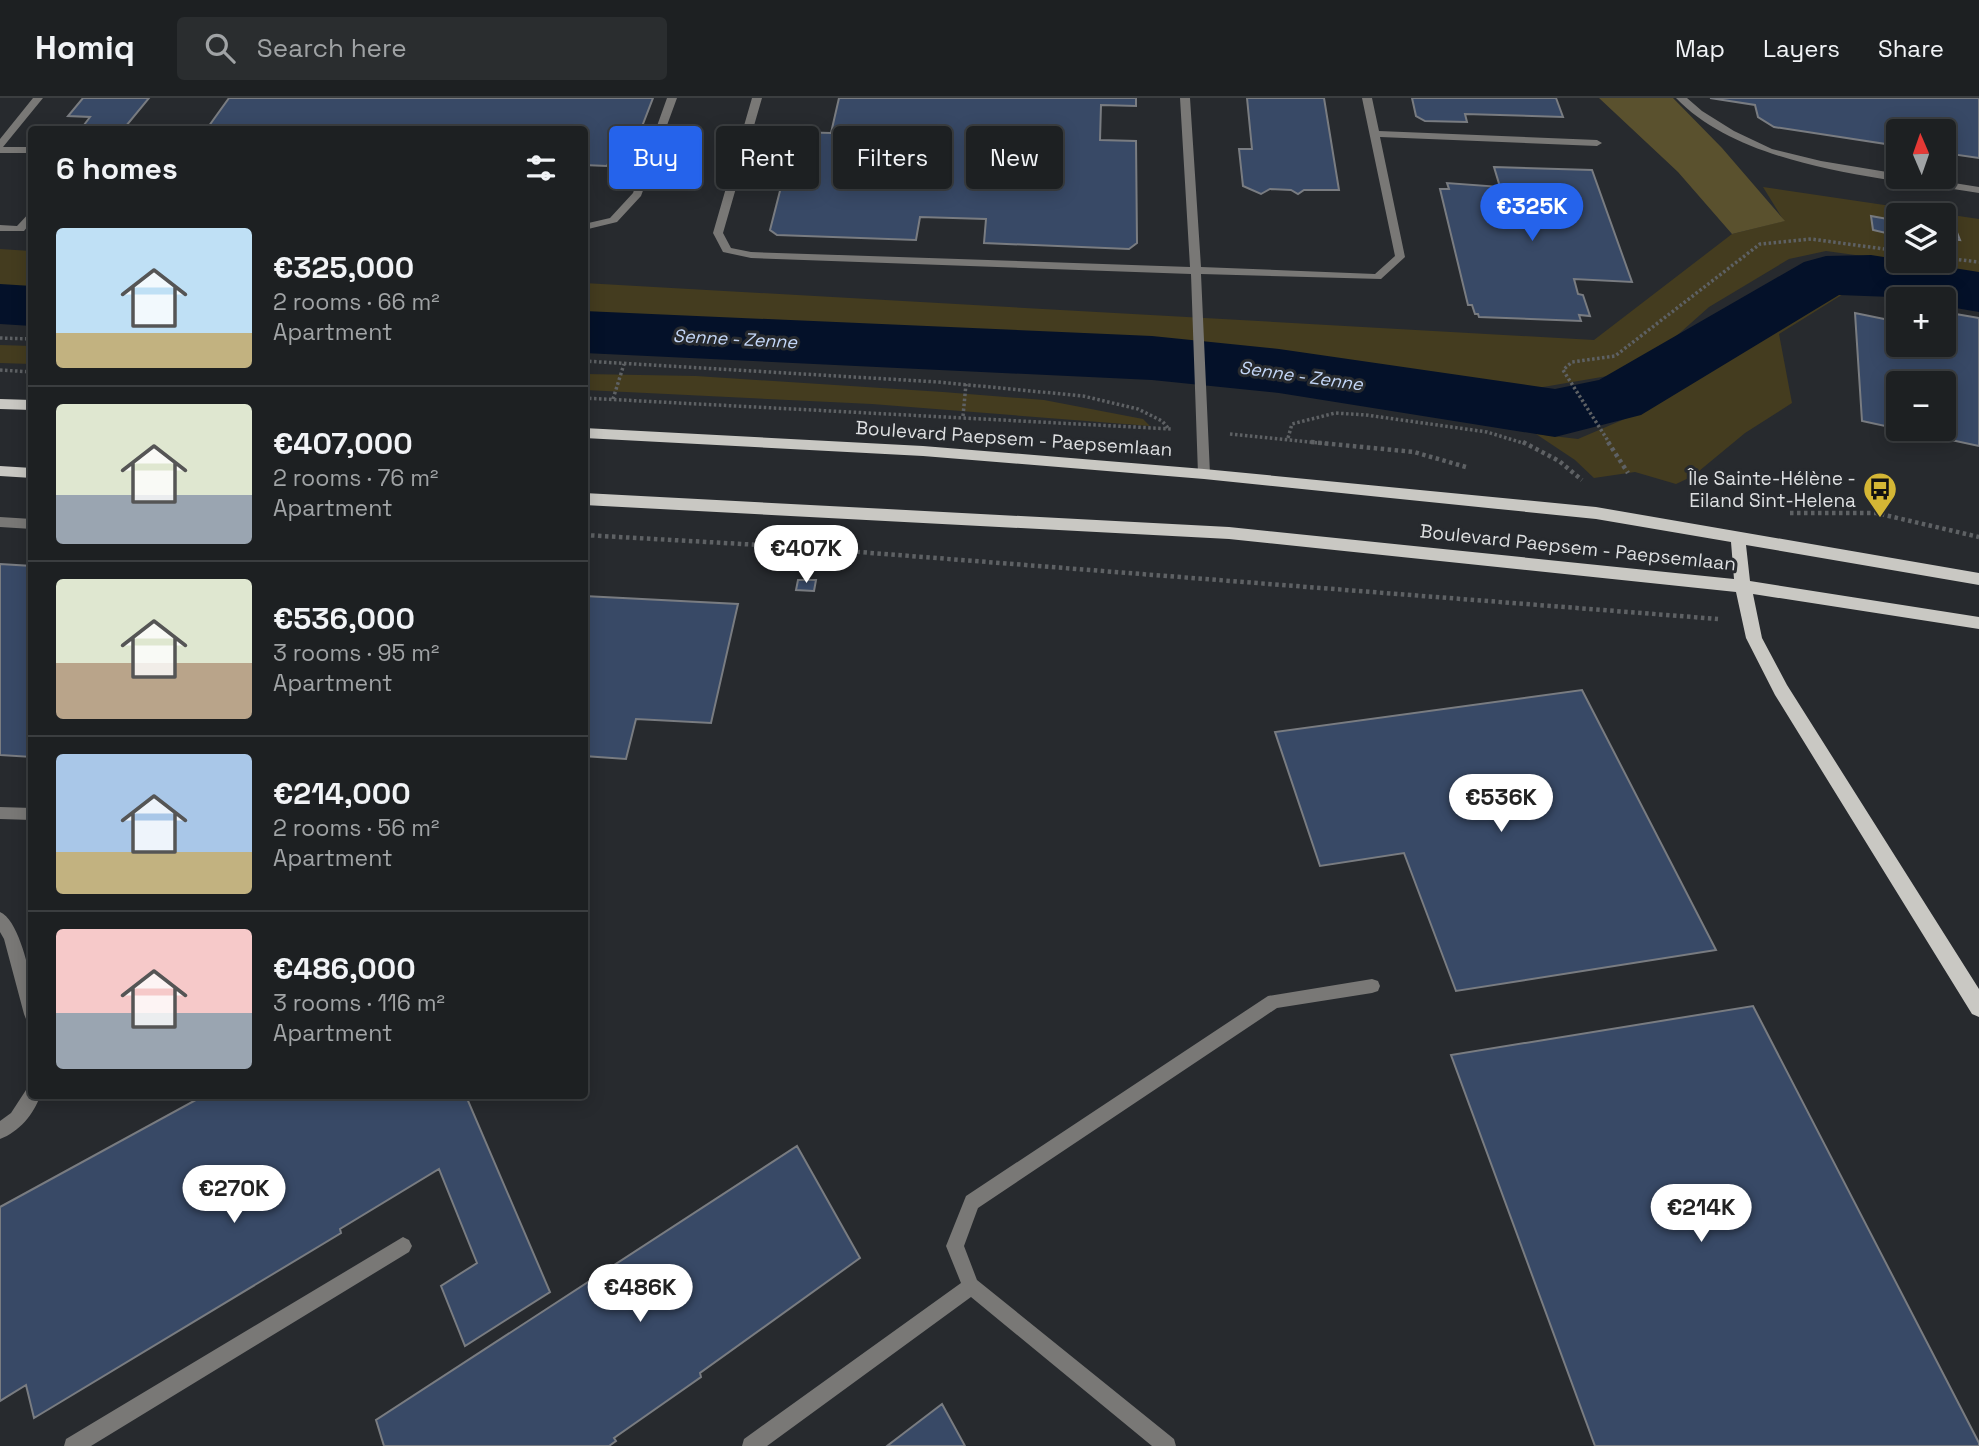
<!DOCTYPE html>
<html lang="en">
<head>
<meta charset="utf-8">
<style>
  body { margin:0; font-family:"Space Grotesk",sans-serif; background:#2a2d2f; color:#f1f3f6; height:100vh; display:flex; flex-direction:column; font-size:26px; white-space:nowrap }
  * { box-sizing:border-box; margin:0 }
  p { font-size:23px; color:#a0a3a5 }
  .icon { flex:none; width:38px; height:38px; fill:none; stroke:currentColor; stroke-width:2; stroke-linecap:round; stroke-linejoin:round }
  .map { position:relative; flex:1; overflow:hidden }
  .details { position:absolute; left:28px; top:28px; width:560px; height:973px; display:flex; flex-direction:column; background:#1d2022; border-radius:7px; box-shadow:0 4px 18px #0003,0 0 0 2px #3b3e40 }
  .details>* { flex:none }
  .guide { position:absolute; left:609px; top:28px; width:665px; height:63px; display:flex; gap:14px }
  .needle { width:46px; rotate:358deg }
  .controls { position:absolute; left:1886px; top:21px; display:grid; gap:14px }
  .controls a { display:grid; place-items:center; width:70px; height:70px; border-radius:7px; background:#1d2022; box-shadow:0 4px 18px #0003,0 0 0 2px #3b3e40; font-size:35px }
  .price { position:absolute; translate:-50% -60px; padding:0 16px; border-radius:24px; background:#fff; color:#222; font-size:23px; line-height:46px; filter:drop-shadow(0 2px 4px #0008) }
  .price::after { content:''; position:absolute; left:50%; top:42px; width:21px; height:16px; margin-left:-10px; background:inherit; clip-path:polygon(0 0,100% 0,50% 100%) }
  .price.on { background:#2563eb; color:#fff }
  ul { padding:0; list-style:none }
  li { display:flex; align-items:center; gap:21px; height:175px; padding:0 28px }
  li+li { border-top:2px solid #3b3e40 }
  li span { display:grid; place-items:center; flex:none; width:196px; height:140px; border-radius:7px; color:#555 }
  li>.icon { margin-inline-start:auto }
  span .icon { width:84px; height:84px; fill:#fffc; stroke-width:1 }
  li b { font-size:30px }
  h2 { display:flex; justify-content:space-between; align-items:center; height:84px; padding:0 28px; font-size:30px }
  .chip { padding:0 24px; border-radius:7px; background:#1d2022; box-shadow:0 4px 18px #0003,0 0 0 2px #3b3e40; font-size:24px; line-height:63px }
  .chip.on { background:#2563eb; color:#fff }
  header { display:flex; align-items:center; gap:42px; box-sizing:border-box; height:98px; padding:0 35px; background:#1d2022; border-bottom:2px solid #3b3e40 }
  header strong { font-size:33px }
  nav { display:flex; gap:38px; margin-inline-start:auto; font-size:24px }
  .search { width:490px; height:63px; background:#2a2d2f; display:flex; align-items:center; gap:18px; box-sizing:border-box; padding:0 24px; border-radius:7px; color:#a0a3a5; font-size:26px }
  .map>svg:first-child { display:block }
</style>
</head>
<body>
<header>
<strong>Homiq</strong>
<div class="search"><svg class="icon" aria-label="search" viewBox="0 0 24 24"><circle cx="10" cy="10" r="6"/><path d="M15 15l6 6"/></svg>Search here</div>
<nav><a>Map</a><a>Layers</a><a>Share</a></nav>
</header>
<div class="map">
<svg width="1979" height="1348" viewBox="0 0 1979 1348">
  <rect width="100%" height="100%" fill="#272a2e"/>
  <path fill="#443c1f" d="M1763,89L1979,121V177L1899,163H1944V117H1899V163L1826,153L1789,161L1709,209L1637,273L1513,294L1333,261L585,220L584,185L1594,242L1732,136L1784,123Z
    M0,151L31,153V193L0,191Z
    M1834,184L1848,193L1779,236L1792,305L1745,335L1693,378L1676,386L1635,374L1594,380L1575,362L1536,336L1578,341L1627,320L1682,289Z
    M0,247L31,248V266L0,265Z
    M585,276L696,278L943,294L1044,302L1143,321L1150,328L872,306L585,292Z"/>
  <path fill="#5a512e" d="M1599,0H1673L1722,50L1785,123L1732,136L1678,74Z"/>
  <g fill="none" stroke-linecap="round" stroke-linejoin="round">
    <path fill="#041129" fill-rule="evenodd" d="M1871,157L1979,174V214L1944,208V201L1839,197L1641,317L1555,339L1279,295L1152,282L584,255V213L1152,238L1279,251L1555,291L1599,282L1804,164L1826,158Z
      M0,186L32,188V228L0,226Z"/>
  </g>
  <path fill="#384966" stroke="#797c81" stroke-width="2" d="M83,0H149L126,28H110L106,32H96L100,27H84L90,19L68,18Z
    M229,0H653L631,57L612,56L607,68L584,67V32H206Z
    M839,0H1136V8L1101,7L1100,42L1136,43L1137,145L1129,151L984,145L986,121L920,119L916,142L777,137L770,132L795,34L831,35Z
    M1247,0H1324L1339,92H1304L1298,96L1291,92L1270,91L1261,96L1243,88L1239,51H1252Z
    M1412,0H1556L1563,19L1465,16L1467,24L1425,23L1416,18Z
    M1710,0H1979V60L1944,55V33H1899V48L1774,29L1758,19L1755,7Z
    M1494,69L1592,72L1632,184L1574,181L1578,196L1583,197L1590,218L1579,217L1581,223L1479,219L1478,216H1475L1472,207H1468L1440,91H1449L1447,85L1500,89Z
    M1871,118L1899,123V138L1873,132Z
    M1944,131L1956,132L1960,142L1944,140Z
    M1887,202L1899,205V247H1944V214L1979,220V348L1900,331H1944V285H1899V331L1862,323L1855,215L1889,222Z
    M0,466L32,468V659L0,657Z
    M798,482H816L814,493L796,492Z
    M584,498L738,506L711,625L636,621L626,661L584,658Z
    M1582,592L1716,852L1456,893L1404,755L1320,768L1275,634Z
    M1753,908L1979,1345V1348H1595L1451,957Z
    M203,998H466L550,1194L465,1248L441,1188L477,1165L439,1071L340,1131L341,1135L34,1320L26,1287L0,1303V1109Z
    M797,1048L860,1160L700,1275L701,1279L614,1340L616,1343L609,1348H384L376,1322Z
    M942,1306L965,1348H887Z"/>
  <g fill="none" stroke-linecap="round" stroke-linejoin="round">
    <path stroke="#5e6164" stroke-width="3.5" stroke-dasharray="2.5 2.5" stroke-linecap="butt" d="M1944,160L1979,164
      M0,240L32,241
      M584,263L938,284L1083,298L1138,311L1162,323L1169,331
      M0,272L32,274
      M584,300L1172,331
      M613,301L624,266
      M963,318L966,286
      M1230,336L1329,346
      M1288,340L1292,326L1335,315L1366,317L1487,334L1526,346
      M1610,346L1563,272L1572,264L1615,258L1760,146L1811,141L1899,153"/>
    <path stroke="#5e6164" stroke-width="4.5" stroke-dasharray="3.5 3.5" stroke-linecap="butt" d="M1311,344L1414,354L1466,369
      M1523,344L1559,363L1582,382
      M1608,344L1628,375
      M1790,415H1876L1979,439
      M584,437L795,449L1718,521"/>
    <path fill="#797876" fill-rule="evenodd" d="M33,0H43L3,49H32V55H0V41Z
      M667,0H677L641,98L617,124L584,132V126L610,120L633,95Z
      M752,0H762L723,135L731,150L751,154L1190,169L1180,0H1190L1201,169L1375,176L1395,158L1362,0H1372L1379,33L1597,42L1602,45L1597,48L1380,39L1405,159L1381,181L1201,176L1210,376L1204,380L1198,376L1191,176L751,160L723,154L713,135Z
      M1676,0H1687L1702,13L1734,33L1772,51L1821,63L1899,76V79H1916L1979,89V95C1886,80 1744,71 1676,0Z
      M32,112V123L24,133H0V127L17,128Z
      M0,419L32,421V431L0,429Z
      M0,709L32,710V722L0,721Z
      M0,814C17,821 28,866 31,884C33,897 32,911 32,923L26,921L24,916L4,841L0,834Z
      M1372,881L1378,883L1380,888L1378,893L1372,895L1277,910L978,1110L964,1148L977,1182L1174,1341L1176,1348H1152L971,1199L767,1348H742L744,1341L961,1185L946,1148L966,1098L1268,898Z
      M32,990V998H40C34,1016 19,1034 0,1041V1023L11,1015L26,992Z
      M403,1139L409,1142L412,1148L409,1154L91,1348H64L66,1341Z"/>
    <path fill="#c9c8c3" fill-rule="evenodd" d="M0,301L32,302V312L0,311Z
      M584,330L923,348L1204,371L1596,409L1979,475V487L1746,447L1750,483L1979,519V531L1753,496L1762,540L1787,587L1979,891V919L1972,916L1775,597L1746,540L1736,494L1229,441L584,407V395L1229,429L1734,481L1731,444L1596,421L1204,381L923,358L584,340Z
      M0,368L32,370V380L0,378Z"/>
  </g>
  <defs>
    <g id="bus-pin" transform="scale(1.75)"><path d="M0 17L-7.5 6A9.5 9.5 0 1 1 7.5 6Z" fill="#d4b635" stroke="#272a2e"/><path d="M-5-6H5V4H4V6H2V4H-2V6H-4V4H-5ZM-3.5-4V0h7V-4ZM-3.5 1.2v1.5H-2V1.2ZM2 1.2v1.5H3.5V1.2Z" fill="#111"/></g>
  </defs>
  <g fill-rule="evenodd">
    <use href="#bus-pin" x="1880" y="391"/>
  </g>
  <g text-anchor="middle" stroke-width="6" stroke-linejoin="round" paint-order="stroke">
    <g font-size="18" font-style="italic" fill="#c3d6f7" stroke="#272a2e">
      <text transform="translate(735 241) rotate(3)" y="6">Senne - Zenne</text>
      <text transform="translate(1301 278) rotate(8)" y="6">Senne - Zenne</text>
    </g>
    <g font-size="19" fill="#dddfe1" stroke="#272a2e">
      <text transform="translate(1014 340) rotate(4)" y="7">Boulevard Paepsem - Paepsemlaan</text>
      <text transform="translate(1578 449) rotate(6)" y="7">Boulevard Paepsem - Paepsemlaan</text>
    </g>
    <g font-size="19" fill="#dddfe1" stroke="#272a2e" text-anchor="end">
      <text x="1856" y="387">Île Sainte-Hélène -<tspan x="1856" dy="22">Eiland Sint-Helena</tspan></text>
    </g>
  </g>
</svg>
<div class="controls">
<a><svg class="needle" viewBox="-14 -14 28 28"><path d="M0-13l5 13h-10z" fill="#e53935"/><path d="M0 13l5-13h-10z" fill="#a0a3a5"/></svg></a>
<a><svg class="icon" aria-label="layers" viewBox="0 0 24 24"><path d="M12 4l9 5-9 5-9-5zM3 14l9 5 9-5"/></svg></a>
<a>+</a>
<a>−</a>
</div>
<b class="price on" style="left:1532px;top:145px">€325K</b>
<b class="price" style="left:806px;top:487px">€407K</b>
<b class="price" style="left:1501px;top:736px">€536K</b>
<b class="price" style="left:234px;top:1127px">€270K</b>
<b class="price" style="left:1701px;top:1146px">€214K</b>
<b class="price" style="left:640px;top:1226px">€486K</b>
<div class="guide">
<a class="chip on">Buy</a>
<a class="chip">Rent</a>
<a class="chip">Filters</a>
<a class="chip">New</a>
</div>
<section class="details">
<h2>6 homes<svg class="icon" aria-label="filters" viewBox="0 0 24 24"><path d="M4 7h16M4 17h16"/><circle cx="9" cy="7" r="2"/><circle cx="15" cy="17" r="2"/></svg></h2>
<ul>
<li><span style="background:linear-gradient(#bfe0f5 75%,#c2b280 0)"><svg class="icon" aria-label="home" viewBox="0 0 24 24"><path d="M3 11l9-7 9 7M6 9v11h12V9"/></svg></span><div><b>€325,000</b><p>2 rooms · 66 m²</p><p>Apartment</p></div></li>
<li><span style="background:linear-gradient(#dfe7d0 65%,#9aa5b1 0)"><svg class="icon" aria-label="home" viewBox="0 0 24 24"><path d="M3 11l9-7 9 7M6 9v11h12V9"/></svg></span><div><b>€407,000</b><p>2 rooms · 76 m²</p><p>Apartment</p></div></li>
<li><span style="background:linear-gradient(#dfe7d0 60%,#b9a48a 0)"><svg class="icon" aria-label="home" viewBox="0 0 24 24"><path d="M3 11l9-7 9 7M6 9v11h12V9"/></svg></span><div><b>€536,000</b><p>3 rooms · 95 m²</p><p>Apartment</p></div></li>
<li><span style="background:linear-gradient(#a9c7e8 70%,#c2b280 0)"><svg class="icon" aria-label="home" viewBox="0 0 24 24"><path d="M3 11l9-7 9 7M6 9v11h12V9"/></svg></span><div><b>€214,000</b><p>2 rooms · 56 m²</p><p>Apartment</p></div></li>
<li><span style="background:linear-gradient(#f6c9c9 60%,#9aa5b1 0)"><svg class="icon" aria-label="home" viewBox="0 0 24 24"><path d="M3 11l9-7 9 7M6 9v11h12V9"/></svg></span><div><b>€486,000</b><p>3 rooms · 116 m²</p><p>Apartment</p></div></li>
</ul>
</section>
</div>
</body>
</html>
